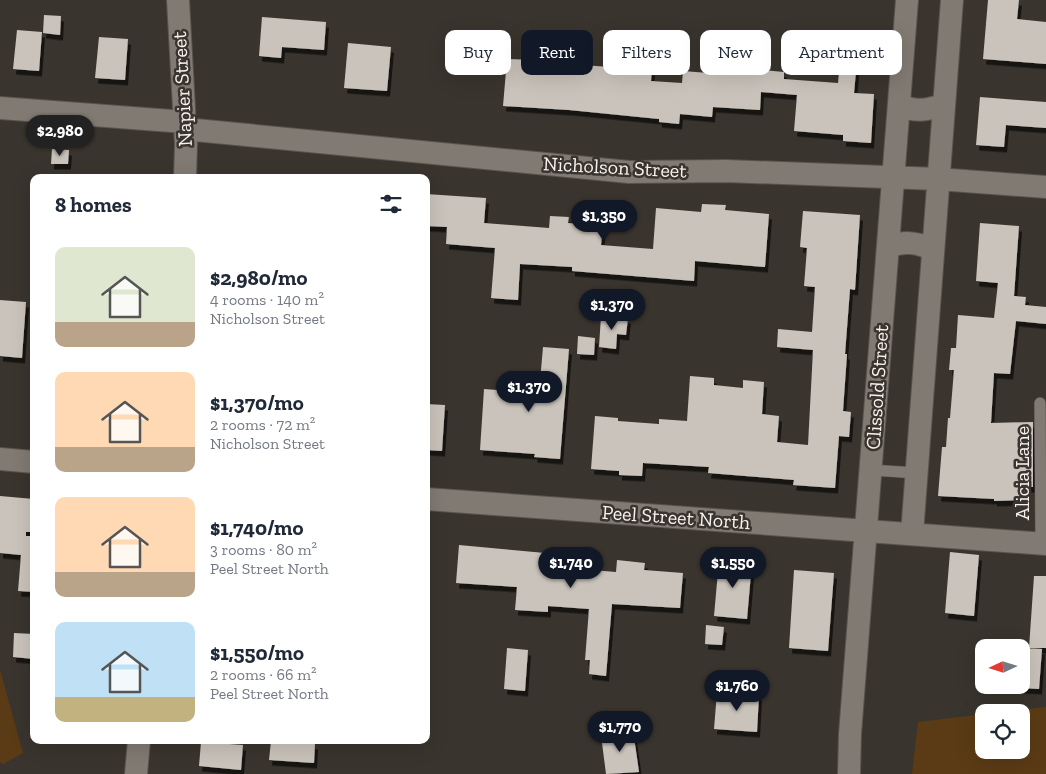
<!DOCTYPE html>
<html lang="en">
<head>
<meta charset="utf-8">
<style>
  body { margin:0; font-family:"Zilla Slab",serif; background:#f2f2f3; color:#1f2937; height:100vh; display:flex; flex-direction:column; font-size:19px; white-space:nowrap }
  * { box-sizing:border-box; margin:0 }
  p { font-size:16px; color:#747a83 }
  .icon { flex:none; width:28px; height:28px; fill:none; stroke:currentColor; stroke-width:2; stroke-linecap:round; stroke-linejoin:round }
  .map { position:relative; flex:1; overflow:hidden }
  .panel { position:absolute; left:30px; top:174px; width:400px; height:570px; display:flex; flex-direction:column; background:#fff; border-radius:10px; box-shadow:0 5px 20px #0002 }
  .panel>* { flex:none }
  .guide { position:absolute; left:445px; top:30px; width:475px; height:45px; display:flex; gap:10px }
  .needle { width:32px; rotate:266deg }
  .tools { position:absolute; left:975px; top:639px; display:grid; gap:10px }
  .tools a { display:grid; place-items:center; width:55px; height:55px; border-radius:10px; background:#fff; box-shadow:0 5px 20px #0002; font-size:25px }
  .price { position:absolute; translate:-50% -42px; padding:0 11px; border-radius:18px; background:#111827; color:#fff; font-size:16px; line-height:32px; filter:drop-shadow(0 1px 2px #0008) }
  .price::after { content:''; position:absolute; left:50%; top:30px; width:15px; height:11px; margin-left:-8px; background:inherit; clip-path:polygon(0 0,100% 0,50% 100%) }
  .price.selected { background:#222; color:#fff }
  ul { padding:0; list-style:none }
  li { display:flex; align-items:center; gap:15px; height:125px; padding:0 25px }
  li span { display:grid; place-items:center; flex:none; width:140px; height:100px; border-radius:10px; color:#555 }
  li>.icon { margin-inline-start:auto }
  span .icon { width:60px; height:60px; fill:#fffc; stroke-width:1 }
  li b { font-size:21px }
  h2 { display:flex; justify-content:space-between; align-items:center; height:60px; padding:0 25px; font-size:21px }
  .pill { padding:0 18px; border-radius:10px; background:#fff; box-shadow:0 5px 20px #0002; font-size:18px; line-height:45px }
  .pill.selected { background:#111827; color:#fff }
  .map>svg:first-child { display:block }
</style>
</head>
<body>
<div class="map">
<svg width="1046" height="774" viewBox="0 0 1046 774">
  <defs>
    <filter id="shadow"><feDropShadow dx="3" dy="5.5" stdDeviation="0" flood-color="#0009"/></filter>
  </defs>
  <rect width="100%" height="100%" fill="#3a342e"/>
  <path fill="#5b3b15" d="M0,670L23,753L3,764L0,762Z
    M1046,707V774H912L918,722L984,714V750H1021V712H996Z"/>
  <path fill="#cac3bb" filter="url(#shadow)" d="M988,0H1019L1017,19L1046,22V64L983,59Z
    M44,15L61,16L60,35L43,33Z
    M262,17L326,22L324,50L282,47L281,58L259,56Z
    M17,30L42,32L39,71L13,69Z
    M99,37L128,39L125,80L95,78Z
    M348,43L391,47L387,91L344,88Z
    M507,59L568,61V64L652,70L651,81L682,83L683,71L734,75L736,60L763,62V70L784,72V79L838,83L840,60L857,61L854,93L874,94L871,143L843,141V135L794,131L797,95L761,92L760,110L713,107L712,117L680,114L679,124L659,122V119L569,110L503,106Z
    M980,97L1046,102V128L1006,125L1004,147L976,145Z
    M52,149L69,150L68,164H51Z
    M426,194L486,198L484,223L549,228L550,216L569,217L568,223L603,226L601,245L653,249L656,208L701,212L702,204L726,205L725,210L769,214L765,267L695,261L694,281L572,271V267L520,264L518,300L491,298L495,248L446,244L447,227L426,226Z
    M803,211L860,215L855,290L850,289L845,354H847L843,411L851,412L849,437L839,436L835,488L793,485L794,480L708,473L709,467L643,463L642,476L619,475V471L591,469L595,416L618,418V421L659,424V419L687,421L690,376L714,378V385L743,388V380L764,382L762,414L779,416L777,442L808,445L813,350L777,347L778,329L812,332L815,287L804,286L807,248L800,247Z
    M980,223L1019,226L1014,296L1026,297L1025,305L1046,307V324L1016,321L1010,374L994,373L991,423L1033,422V487H1027L1028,500L994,501V499L938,496L942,447H946L948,418H950L954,370H949L951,348H956L958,315L994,318L998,283L976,281Z
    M0,300L26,302L22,358L0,356Z
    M601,316L628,318L626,335L617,334L616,349L599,347Z
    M578,336L595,338L594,355L577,354Z
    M543,347L569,349L560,459L534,457L535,454L480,450L484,389L539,393Z
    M426,404L445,405L442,451L426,450Z
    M0,496L34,499V532H26V536H34V592L18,591L21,555L0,553Z
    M459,545L545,553L544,566L616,572L617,560L645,563L644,570L683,573L680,608L612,604L606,676L589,674L590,660H585L589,609L548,606V612L515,610L517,587L456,583Z
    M950,552L979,555L974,616L945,613Z
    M719,560L752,562L747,619L714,616Z
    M794,570L834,573L828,651L789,648Z
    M1034,576H1046V648H1029Z
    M706,625L724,627L722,645L705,644Z
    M14,633L34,634V659L13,657Z
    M507,648L528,650L525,691L504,689Z
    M1021,648L1042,649L1039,689L1021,688Z
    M717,692L759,695L757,732L714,729Z
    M633,730L639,772L606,774L601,735Z
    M271,741L315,744L314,763L269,760Z
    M201,742L243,745L241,770L199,766Z"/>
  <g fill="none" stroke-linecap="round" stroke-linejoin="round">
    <g stroke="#58534e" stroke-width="12">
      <path id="lane" d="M1040,403L1041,544
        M871,470L917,473"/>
    </g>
    <g stroke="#58534e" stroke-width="24">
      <path id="street" d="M178,0L186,144L185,178
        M899,104C914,113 927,110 944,105
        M0,108L185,122
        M185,129L629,172L726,171L938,179L1046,187
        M888,247C904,241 916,242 932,249
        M0,459L34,462
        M426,499L1046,544
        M912,534L952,0
        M136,774L139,740
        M849,774L850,734L907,0"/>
    </g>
    <use href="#lane" stroke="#817a73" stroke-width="11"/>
    <use href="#street" stroke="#817a73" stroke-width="22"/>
  </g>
  <g text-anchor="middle" stroke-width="5" stroke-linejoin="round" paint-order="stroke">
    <g font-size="20" fill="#f6f2ee" stroke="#3a342e">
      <text transform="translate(182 89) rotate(-93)" y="7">Napier Street</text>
      <text transform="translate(615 167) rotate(3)" y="7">Nicholson Street</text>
      <text transform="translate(877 387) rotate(-86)" y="7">Clissold Street</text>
      <text transform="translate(1022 473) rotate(-90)" y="7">Alicia Lane</text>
      <text transform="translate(676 517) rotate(4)" y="7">Peel Street North</text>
    </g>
  </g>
</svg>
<div class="tools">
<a><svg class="needle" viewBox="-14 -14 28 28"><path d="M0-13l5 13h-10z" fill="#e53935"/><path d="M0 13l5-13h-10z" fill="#747a83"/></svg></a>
<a><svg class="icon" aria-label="locate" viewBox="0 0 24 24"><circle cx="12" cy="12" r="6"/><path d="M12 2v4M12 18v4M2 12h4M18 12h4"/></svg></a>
</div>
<b class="price selected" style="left:60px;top:157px">$2,980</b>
<b class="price" style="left:604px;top:242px">$1,350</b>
<b class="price" style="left:612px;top:331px">$1,370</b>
<b class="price" style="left:529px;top:413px">$1,370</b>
<b class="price" style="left:571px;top:589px">$1,740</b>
<b class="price" style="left:733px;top:589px">$1,550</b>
<b class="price" style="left:737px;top:712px">$1,760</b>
<b class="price" style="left:620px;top:753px">$1,770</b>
<div class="guide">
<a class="pill">Buy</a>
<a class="pill selected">Rent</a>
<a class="pill">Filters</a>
<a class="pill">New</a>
<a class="pill">Apartment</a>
</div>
<section class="panel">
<h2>8 homes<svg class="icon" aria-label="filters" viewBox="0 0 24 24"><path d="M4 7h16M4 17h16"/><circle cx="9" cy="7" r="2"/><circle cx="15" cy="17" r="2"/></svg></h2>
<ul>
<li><span style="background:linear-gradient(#dfe7d0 75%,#b9a48a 0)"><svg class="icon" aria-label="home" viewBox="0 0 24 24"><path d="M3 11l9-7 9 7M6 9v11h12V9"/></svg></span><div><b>$2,980/mo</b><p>4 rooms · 140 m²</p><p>Nicholson Street</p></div></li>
<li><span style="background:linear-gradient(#ffd9b3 75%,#b9a48a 0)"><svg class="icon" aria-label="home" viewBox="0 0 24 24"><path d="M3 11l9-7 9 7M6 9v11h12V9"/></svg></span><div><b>$1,370/mo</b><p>2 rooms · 72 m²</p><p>Nicholson Street</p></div></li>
<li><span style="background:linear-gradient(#ffd9b3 75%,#b9a48a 0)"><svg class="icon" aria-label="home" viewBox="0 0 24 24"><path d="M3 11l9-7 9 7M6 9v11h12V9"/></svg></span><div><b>$1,740/mo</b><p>3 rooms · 80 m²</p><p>Peel Street North</p></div></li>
<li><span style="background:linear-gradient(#bfe0f5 75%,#c2b280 0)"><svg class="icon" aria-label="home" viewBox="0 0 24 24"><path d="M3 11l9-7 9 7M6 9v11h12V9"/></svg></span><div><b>$1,550/mo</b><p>2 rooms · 66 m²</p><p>Peel Street North</p></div></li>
</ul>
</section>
</div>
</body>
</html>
